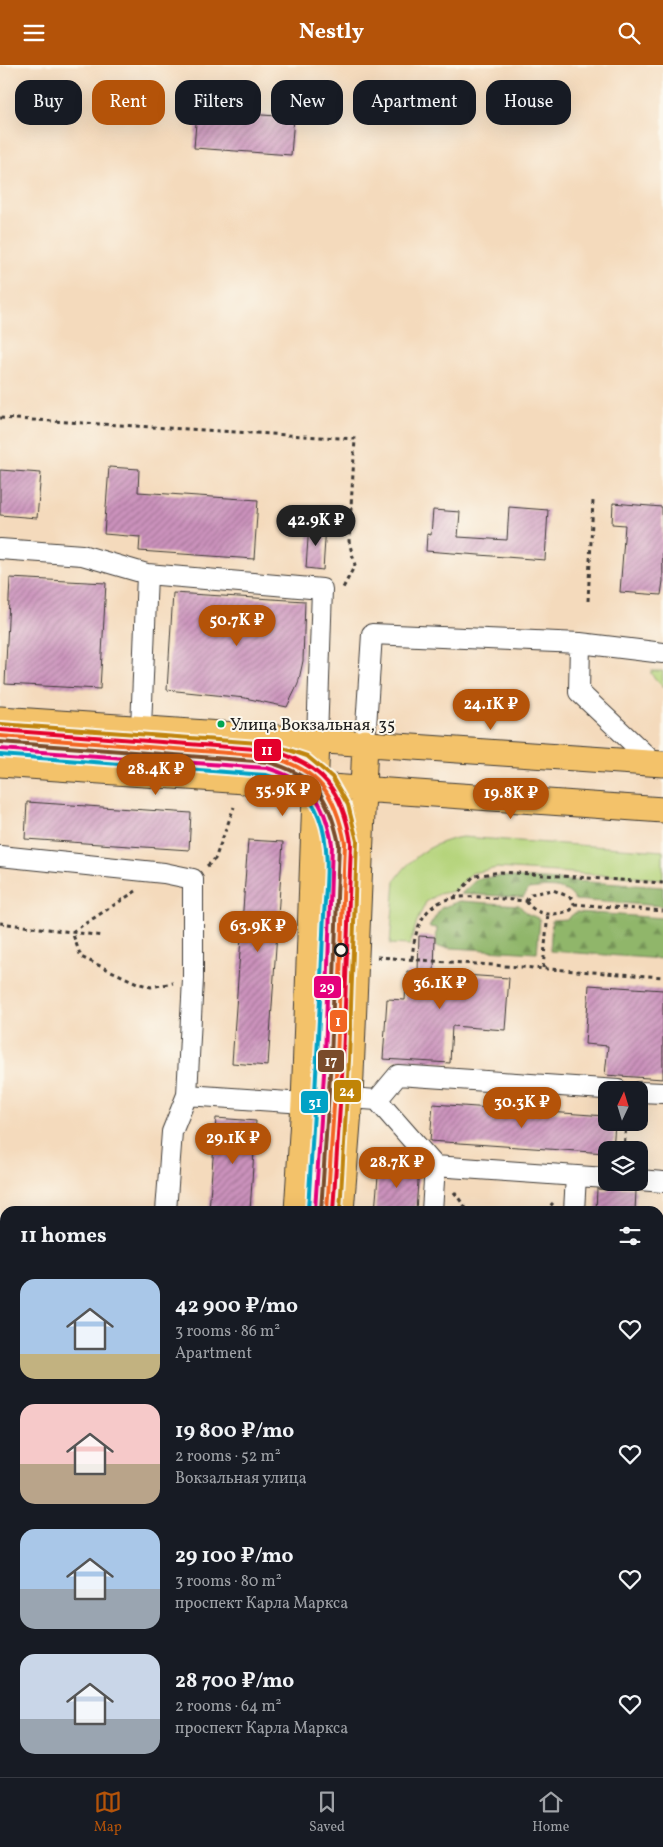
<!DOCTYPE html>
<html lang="en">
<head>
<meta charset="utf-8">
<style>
  body { margin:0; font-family:Vollkorn,serif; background:#242831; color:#f1f3f6; height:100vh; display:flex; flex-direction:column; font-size:19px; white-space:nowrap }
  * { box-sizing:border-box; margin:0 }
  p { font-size:16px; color:#9ea1a6 }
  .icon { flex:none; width:28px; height:28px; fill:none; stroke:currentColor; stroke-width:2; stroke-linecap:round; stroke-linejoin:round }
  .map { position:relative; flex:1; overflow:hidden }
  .details { position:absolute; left:0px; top:1141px; width:664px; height:571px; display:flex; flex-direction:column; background:#171b24; border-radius:15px 15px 0 0; box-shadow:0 5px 20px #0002 }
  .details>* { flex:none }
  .top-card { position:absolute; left:15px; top:15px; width:634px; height:45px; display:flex; gap:10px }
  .needle { width:32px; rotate:4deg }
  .buttons { position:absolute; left:598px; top:1016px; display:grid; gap:10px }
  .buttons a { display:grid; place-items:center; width:50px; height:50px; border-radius:10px; background:#171b24; box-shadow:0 5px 20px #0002; font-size:25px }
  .price { position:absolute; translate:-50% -42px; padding:0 11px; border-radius:18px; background:#b45309; color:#fff; font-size:16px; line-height:32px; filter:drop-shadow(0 1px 2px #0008) }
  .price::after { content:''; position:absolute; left:50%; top:30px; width:15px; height:11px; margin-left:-8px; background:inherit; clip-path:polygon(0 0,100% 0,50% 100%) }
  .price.selected { background:#222; color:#fff }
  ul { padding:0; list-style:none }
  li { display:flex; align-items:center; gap:15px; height:125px; padding:0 20px }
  li span { display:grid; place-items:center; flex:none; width:140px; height:100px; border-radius:15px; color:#555 }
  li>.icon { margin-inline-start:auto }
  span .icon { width:60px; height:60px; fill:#fffc; stroke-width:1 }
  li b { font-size:21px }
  h2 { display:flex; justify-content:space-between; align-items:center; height:60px; padding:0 20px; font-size:21px }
  .chip { padding:0 18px; border-radius:15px; background:#171b24; box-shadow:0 5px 20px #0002; font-size:18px; line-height:45px }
  .chip.selected { background:#b45309; color:#fff }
  header { display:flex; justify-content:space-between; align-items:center; height:65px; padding:0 20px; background:#b45309; color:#fff; font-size:22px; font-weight:700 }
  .tab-bar { display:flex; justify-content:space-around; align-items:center; height:70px; border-top:1px solid #363941; background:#171b24; font-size:14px; color:#9ea1a6 }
  .tab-bar a { display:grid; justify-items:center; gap:2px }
  .tab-bar .selected { color:#b45309 }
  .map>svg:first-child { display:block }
</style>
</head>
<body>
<header><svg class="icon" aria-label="menu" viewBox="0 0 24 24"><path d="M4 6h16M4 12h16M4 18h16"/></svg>Nestly<svg class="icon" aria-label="search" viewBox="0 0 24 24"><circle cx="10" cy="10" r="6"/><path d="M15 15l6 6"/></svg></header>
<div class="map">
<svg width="663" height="1712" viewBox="0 0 663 1712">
  <defs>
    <pattern id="forest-firs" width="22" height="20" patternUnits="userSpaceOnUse" patternTransform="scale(1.25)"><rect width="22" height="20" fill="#90b66b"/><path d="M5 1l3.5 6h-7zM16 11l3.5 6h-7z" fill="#759357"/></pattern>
    <pattern id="building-hatch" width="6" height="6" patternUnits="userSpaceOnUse" patternTransform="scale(1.25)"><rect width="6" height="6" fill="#cb92bc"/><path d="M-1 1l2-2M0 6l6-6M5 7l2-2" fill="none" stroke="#a47698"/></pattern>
  </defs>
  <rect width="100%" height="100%" fill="#fbf7ec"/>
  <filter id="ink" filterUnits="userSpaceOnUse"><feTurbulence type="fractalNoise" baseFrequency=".02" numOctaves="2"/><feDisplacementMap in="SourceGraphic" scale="10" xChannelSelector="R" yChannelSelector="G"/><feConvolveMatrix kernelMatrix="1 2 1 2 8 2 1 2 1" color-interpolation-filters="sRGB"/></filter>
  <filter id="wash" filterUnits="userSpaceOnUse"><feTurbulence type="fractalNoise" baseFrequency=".0096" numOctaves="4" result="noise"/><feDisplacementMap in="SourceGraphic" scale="20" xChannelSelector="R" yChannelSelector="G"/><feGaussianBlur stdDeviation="1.12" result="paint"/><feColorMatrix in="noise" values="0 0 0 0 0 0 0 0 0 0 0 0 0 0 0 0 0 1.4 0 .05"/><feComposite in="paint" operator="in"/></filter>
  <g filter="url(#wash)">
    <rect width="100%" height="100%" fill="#f4dabc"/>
    <path fill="#b5d47b" stroke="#68784c" d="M651,606H663V622L651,609Z
      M462,772L663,786V814L497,803L472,808L454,826L439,829L426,837L417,856L410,880L390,879L395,816C411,791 434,777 462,772Z
      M0,1556H5V1580L0,1579Z
      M659,1602H663V1644L659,1645Z
      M0,1636L5,1637V1682H0Z"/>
    <path fill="url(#forest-firs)" stroke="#566944" d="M499,811L663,822V841L575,835C567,819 544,822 529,824L523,832L461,829L477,814Z
      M460,836L519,840L526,848L540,854L537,888L436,882L437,863L429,862L441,843Z
      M576,847L663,853V894L550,886L552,855L567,854Z"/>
    <g id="blocks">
      <path fill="url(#building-hatch)" d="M197,46L294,52L291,90L194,83Z
        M109,402L139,404L138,427L258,435L254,494L139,486L140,472L104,469Z
        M0,405L41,408L37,453L0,450Z
        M613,438L662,442L663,516L661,530L620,527L625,460L612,459Z
        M509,442L548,445L545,495L426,486L427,469L431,470L433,445L460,447L458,472L507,475Z
        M309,459L326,460L323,505L306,503Z
        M10,513L106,518L100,624L5,619Z
        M173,528L305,536L303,596L298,619L287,642L245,633L167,625Z
        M27,737L191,748L189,785L25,774Z
        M248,775L283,777L268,1001L232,998Z
        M419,871L435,872L434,908L509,913L505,965L452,961L450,998L383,994L387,934L405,935L407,906L418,907Z
        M589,920L663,925V1014L605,1010L608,981L585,979Z
        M433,1039L606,1051V1058H615L613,1085H606V1088L430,1076Z
        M216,1053L256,1056L250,1146H209Z
        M379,1100L419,1102L416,1146H375Z
        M613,1122L631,1123L636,1126L635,1146H596L597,1124L606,1125Z"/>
    </g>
  </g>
  <g filter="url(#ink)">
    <use href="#blocks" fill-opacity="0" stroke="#3c3834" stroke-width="1"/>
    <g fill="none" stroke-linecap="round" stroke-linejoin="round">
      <g stroke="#3c3834" stroke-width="22">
        <path id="minor" d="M0,484L82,490L147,509L322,524L317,674
          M580,578L663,588
          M141,663L147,509
          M365,677L372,569L580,578L579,627L654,698
          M0,791L164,808L193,814V914L187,1030L172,1067L166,1146
          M639,1027L663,1028
          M187,1030L304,1038
          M350,1033L377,1035L398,1010L618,1025
          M377,1035L435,1101L432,1146
          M435,1101L606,1113
          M639,1115L663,1117
          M574,1146L576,1111
          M0,1264H5
          M0,1499H5
          M659,1544H663
          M98,1708V1712"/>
      </g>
      <g stroke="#3c3834" stroke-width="27">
        <path id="major" d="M0,654L663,699
          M0,699L663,745
          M297,1146L304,1038L317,674
          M341,1146L350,1033L365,677
          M0,1618H5
          M659,1663H663
          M0,1693L5,1694
          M205,1708L304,1712"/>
      </g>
      <path stroke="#3c3834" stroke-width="3" stroke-dasharray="4 4" stroke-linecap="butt" d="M0,353L355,374L349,476L355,500L343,523
        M588,536L593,436
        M207,801L215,794L234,742
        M136,826L72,867L81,892L137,918L151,922L173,918
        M454,833L474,811L501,807L663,818
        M526,836L531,829L553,825L572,833L574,839
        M526,836C536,852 555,851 571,845L574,839
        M574,839L663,846
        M0,858L103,871
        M377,892L663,912
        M412,894C418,815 467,832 526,836
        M543,903L548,848
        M624,1085L626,1058
        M454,1127L468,1146
        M545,1146L553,1138
        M0,1210L5,1209
        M0,1372H5
        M0,1422L5,1419
        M0,1423L5,1426"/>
      <use href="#minor" stroke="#fff" stroke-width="20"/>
      <use href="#major" stroke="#f3c26a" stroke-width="25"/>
      <g stroke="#fbf7ec" stroke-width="8">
        <path id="tram-1" d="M0,671L269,691C319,705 335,728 345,778L337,995L327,1146"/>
      </g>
      <g stroke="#fbf7ec" stroke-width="8">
        <path id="tram-2" d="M0,677L268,697C315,710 329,732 339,779L331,995L321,1146"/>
      </g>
      <g stroke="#fbf7ec" stroke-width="8">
        <path id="tram-3" d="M0,665L270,685C322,699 343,726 351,778L343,995L333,1146"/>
      </g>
      <g stroke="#fbf7ec" stroke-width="8">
        <path id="tram-4" d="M0,684L267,703C311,716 324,735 332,779L325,994L315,1145"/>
      </g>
      <g stroke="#fbf7ec" stroke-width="8">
        <path id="tram-5" d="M1,659L271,679L307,691L332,712L348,740L357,776L349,995L340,1146"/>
      </g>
      <g stroke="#fbf7ec" stroke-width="8">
        <path id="tram-6" d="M0,690L266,710C290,717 310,727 319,752C333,788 324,831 323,869C319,961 314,1053 308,1145"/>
      </g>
      <use href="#tram-1" stroke="#f26522" stroke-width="4"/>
      <use href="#tram-2" stroke="#7a4b2a" stroke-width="4"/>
      <use href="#tram-3" stroke="#e4002b" stroke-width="4"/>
      <use href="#tram-4" stroke="#e5007d" stroke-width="4"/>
      <use href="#tram-5" stroke="#c08407" stroke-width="4"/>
      <use href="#tram-6" stroke="#01a2c5" stroke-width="4"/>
    </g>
  </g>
  <circle fill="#00a651" stroke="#fbf7ec" stroke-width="2" cx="221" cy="659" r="4.5"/>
  <circle fill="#fbf7ec" stroke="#1c1c1c" stroke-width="2.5" cx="341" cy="885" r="6"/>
  <g text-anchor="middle" stroke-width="4" stroke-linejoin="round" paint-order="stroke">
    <g font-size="17" fill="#1c1c1c" stroke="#fbf7ec" text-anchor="start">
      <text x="230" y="665">Улица Вокзальная, 35</text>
    </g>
  </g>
  <g stroke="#fbf7ec" stroke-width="2">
    <rect x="253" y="673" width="29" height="24" rx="5" fill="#e4002b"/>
    <rect x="313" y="910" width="29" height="24" rx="5" fill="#e5007d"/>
    <rect x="329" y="944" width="19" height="24" rx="5" fill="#f26522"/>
    <rect x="317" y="984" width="28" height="24" rx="5" fill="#7a4b2a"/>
    <rect x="333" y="1014" width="29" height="24" rx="5" fill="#c08407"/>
    <rect x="300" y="1025" width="29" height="24" rx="5" fill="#01a2c5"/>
  </g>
  <g font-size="14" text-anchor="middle" font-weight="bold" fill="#fff">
    <text x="267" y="690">11</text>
    <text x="327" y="927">29</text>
    <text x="338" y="961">1</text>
    <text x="331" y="1001">17</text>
    <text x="347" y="1031">24</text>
    <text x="315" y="1042">31</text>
  </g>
</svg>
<div class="buttons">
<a><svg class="needle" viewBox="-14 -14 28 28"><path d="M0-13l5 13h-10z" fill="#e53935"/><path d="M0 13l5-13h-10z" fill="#9ea1a6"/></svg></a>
<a><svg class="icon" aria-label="layers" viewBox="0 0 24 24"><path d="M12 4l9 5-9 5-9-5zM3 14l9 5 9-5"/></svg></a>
</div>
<b class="price selected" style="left:316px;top:482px">42.9K ₽</b>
<b class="price" style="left:237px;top:582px">50.7K ₽</b>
<b class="price" style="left:491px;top:666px">24.1K ₽</b>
<b class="price" style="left:156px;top:731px">28.4K ₽</b>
<b class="price" style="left:283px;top:752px">35.9K ₽</b>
<b class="price" style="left:511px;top:755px">19.8K ₽</b>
<b class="price" style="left:258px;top:888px">63.9K ₽</b>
<b class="price" style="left:440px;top:945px">36.1K ₽</b>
<b class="price" style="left:522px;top:1064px">30.3K ₽</b>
<b class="price" style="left:233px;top:1100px">29.1K ₽</b>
<b class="price" style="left:397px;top:1124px">28.7K ₽</b>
<div class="top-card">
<a class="chip">Buy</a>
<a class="chip selected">Rent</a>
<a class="chip">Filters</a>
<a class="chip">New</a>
<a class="chip">Apartment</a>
<a class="chip">House</a>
</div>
<section class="details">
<h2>11 homes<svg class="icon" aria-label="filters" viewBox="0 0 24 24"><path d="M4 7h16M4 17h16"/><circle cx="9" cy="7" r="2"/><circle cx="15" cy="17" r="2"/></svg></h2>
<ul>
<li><span style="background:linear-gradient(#a9c7e8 75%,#c2b280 0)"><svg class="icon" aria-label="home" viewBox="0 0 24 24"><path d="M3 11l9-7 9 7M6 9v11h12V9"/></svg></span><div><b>42 900 ₽/mo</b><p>3 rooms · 86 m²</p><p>Apartment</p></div><svg class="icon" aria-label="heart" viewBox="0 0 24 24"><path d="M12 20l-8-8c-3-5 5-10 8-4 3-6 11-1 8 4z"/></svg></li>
<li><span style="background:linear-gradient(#f6c9c9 60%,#b9a48a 0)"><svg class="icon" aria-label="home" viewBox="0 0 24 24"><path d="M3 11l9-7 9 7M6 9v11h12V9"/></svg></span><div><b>19 800 ₽/mo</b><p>2 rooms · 52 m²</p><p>Вокзальная улица</p></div><svg class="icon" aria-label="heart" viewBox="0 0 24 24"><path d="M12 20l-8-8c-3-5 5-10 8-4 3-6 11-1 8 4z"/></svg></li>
<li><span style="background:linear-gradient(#a9c7e8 60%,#9aa5b1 0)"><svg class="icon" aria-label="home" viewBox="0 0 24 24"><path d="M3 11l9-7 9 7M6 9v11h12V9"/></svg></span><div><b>29 100 ₽/mo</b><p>3 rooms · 80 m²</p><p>проспект Карла Маркса</p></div><svg class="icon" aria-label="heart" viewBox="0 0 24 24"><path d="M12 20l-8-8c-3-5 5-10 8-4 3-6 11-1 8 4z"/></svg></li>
<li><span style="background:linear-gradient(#c9d6e8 65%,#9aa5b1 0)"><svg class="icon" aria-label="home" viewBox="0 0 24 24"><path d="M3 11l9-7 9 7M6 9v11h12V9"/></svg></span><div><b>28 700 ₽/mo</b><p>2 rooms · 64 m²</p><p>проспект Карла Маркса</p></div><svg class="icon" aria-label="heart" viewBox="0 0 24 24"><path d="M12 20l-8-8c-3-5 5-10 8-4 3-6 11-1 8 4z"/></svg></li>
</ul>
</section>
</div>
<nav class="tab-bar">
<a class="selected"><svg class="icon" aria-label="map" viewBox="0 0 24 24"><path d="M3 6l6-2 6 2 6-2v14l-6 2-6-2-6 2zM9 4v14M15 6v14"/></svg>Map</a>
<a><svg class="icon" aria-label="saved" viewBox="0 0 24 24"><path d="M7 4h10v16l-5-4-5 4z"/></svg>Saved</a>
<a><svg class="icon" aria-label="home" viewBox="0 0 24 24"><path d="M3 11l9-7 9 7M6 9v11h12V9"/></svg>Home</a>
</nav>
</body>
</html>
